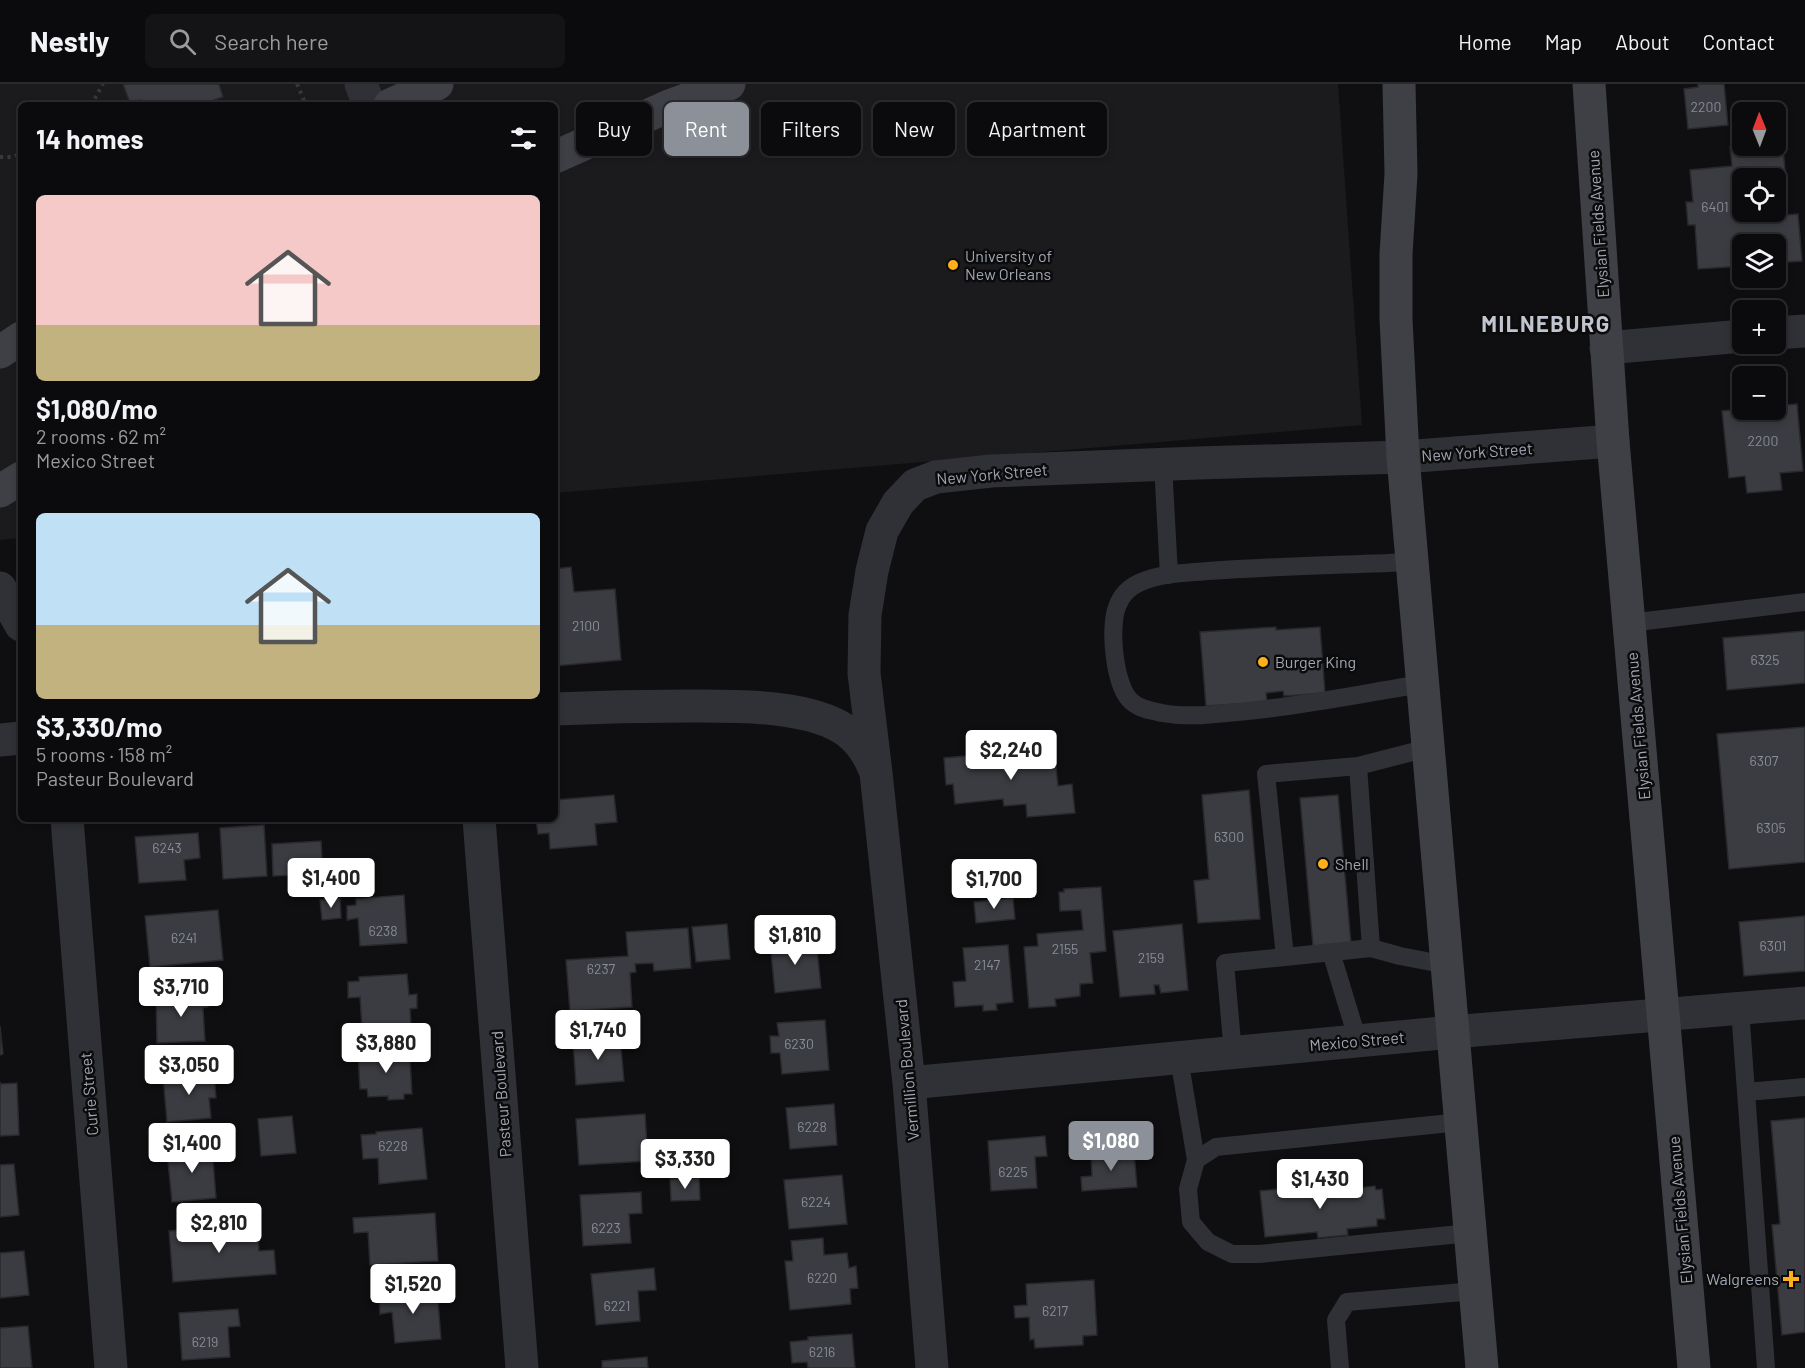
<!DOCTYPE html>
<html lang="en">
<head>
<meta charset="utf-8">
<style>
  body { margin:0; font-family:Barlow,sans-serif; background:#141416; color:#f1f3f6; height:100vh; display:flex; flex-direction:column; font-size:22px; white-space:nowrap }
  * { box-sizing:border-box; margin:0 }
  p { font-size:20px; color:#9a9b9d }
  .icon { flex:none; width:33px; height:33px; fill:none; stroke:currentColor; stroke-width:2; stroke-linecap:round; stroke-linejoin:round }
  .map { position:relative; flex:1; overflow:hidden }
  .panel { position:absolute; left:18px; top:18px; width:540px; height:720px; display:flex; flex-direction:column; background:#0b0b0d; border-radius:9px; box-shadow:0 3px 9px #0003,0 0 0 2px #2b2b2e }
  .panel>* { flex:none }
  .guide { position:absolute; left:576px; top:18px; width:570px; height:54px; display:flex; gap:12px }
  .needle { width:39px; rotate:359deg }
  .buttons { position:absolute; left:1732px; top:18px; display:grid; gap:12px }
  .buttons a { display:grid; place-items:center; width:54px; height:54px; border-radius:9px; background:#0b0b0d; box-shadow:0 3px 9px #0003,0 0 0 2px #2b2b2e; font-size:30px }
  .price { position:absolute; translate:-50% -51px; padding:0 14px; border-radius:6px; background:#fff; color:#222; font-size:20px; line-height:39px; filter:drop-shadow(0 2px 3px #0008) }
  .price::after { content:''; position:absolute; left:50%; top:36px; width:18px; height:14px; margin-left:-9px; background:inherit; clip-path:polygon(0 0,100% 0,50% 100%) }
  .price.active { background:#8c9099; color:#fff }
  ul { padding:0; list-style:none }
  li { display:grid; align-content:center; gap:12px; height:318px; padding:0 18px }
  li span { display:grid; place-items:center; height:186px; border-radius:9px; color:#555 }
  li>.icon { margin-inline-start:auto }
  span .icon { width:108px; height:108px; fill:#fffc; stroke-width:1 }
  li b { font-size:26px }
  h2 { display:flex; justify-content:space-between; align-items:center; height:72px; padding:0 18px; font-size:26px }
  .chip { padding:0 21px; border-radius:9px; background:#0b0b0d; box-shadow:0 3px 9px #0003,0 0 0 2px #2b2b2e; font-size:21px; line-height:54px }
  .chip.active { background:#8c9099; color:#fff }
  header { display:flex; align-items:center; gap:36px; box-sizing:border-box; height:84px; padding:0 30px; background:#0b0b0d; border-bottom:2px solid #2b2b2e }
  header strong { font-size:28px }
  nav { display:flex; gap:33px; margin-inline-start:auto; font-size:21px }
  .search { width:420px; height:54px; background:#141416; display:flex; align-items:center; gap:15px; box-sizing:border-box; padding:0 21px; border-radius:9px; color:#9a9b9d; font-size:22px }
  .map>svg:first-child { display:block }
</style>
</head>
<body>
<header>
<strong>Nestly</strong>
<div class="search"><svg class="icon" aria-label="search" viewBox="0 0 24 24"><circle cx="10" cy="10" r="6"/><path d="M15 15l6 6"/></svg>Search here</div>
<nav><a>Home</a><a>Map</a><a>About</a><a>Contact</a></nav>
</header>
<div class="map">
<svg width="1805" height="1284" viewBox="0 0 1805 1284">
  <rect width="100%" height="100%" fill="#0f0f11"/>
  <path fill="#1b1b1e" d="M0,0H1338L1362,341L555,409V21H21V454L0,456Z"/>
  <path fill="#3b3c41" stroke="#29292d" stroke-width="1.5" d="M123,0H219L223,13L214,16L216,21H141L140,16L130,19Z
    M1698,0H1724L1728,41L1688,45L1684,5L1698,3Z
    M1776,58L1778,66L1783,65L1786,95L1743,94V128H1756L1757,133L1798,130L1802,177L1776,179V160H1743V182L1698,185L1695,141H1688L1686,118H1693L1690,86L1732,82L1730,63L1776,62Z
    M1797,320L1803,387L1780,389L1782,406L1747,409L1745,392L1729,394L1722,327L1743,325L1776,326V322Z
    M571,483L574,508L615,505L621,576L555,582V485Z
    M1276,543V546L1320,543L1325,609L1284,612L1283,607L1266,609L1267,618L1206,622L1200,548Z
    M1805,547V599L1727,606L1723,554Z
    M1805,643V778L1729,785L1717,650Z
    M1054,664L1058,702L1072,700L1075,729L1027,733L1026,720L1004,722L1003,715L955,720L953,700L946,701L944,674Z
    M1249,706L1260,835L1198,839L1194,797L1209,795L1202,711Z
    M614,711L617,738L595,740L597,761L550,765L549,749L538,750L536,735H555V716Z
    M1338,711L1351,860L1313,862L1300,714Z
    M264,741L267,792L223,795L220,744Z
    M198,749L200,774L184,776L186,796L139,799L135,753Z
    M321,757L323,790L273,792L272,760Z
    M1101,803L1106,867L1090,869L1093,899L1080,900V912L1055,915L1056,922L1029,924L1024,863L1038,862L1037,850L1083,846L1081,826L1060,827L1059,808H1064V805Z
    M404,811L407,859L360,862L358,834L347,836V822L356,821V815Z
    M340,814L341,834L322,836L320,816Z
    M1013,814L1015,835L976,839L974,818Z
    M218,826L223,876L150,883L145,832Z
    M1805,832V887L1744,892L1739,838Z
    M727,840L730,875L696,878L692,843Z
    M1182,840L1188,906L1161,909L1159,901H1154L1155,910L1120,913L1113,847Z
    M688,844L691,884L654,887L653,879L635,880L636,888L630,889L632,923L570,927L566,876L628,872L626,848Z
    M816,855L821,904L775,909L770,859Z
    M1008,861L1013,918L996,920L997,926L983,927V921L955,923L953,898L966,897L963,864Z
    M407,890L409,911L417,910V924L410,925L411,941L362,944L360,913L348,914V898L359,897V893Z
    M200,909L201,913H208V923L203,924L205,957L157,959L156,911Z
    M825,936L829,986L782,990L780,969H771L770,952H779L777,939Z
    M0,942L3,970L0,971Z
    M620,953L624,997L576,1001L573,957Z
    M409,960L412,1010H404V1015L388,1016V1012L368,1013L367,1005H360L358,970L399,968V961Z
    M214,988L216,1014H209L211,1034L167,1038L163,992Z
    M0,998L1,1000L17,999L19,1051L0,1052Z
    M834,1020L837,1061L790,1065L786,1024Z
    M645,1030L648,1077L579,1081L576,1035Z
    M292,1032L296,1069L261,1072L258,1035Z
    M1805,1034V1248L1782,1251L1772,1141L1780,1140L1771,1037Z
    M422,1044L427,1095L379,1100L378,1074L363,1075L361,1051L376,1050V1048Z
    M1045,1052L1047,1072L1035,1073L1037,1104L991,1107L988,1057Z
    M212,1063V1065H217V1075H213L216,1114L172,1118L167,1068Z
    M1134,1068L1137,1103L1082,1107L1081,1093L1092,1092L1091,1071Z
    M14,1080L19,1131L0,1133V1081Z
    M842,1091L847,1140L789,1145L784,1096Z
    M699,1094L700,1116L671,1117L670,1095Z
    M1340,1098L1341,1106L1375,1102L1376,1106L1382,1105L1385,1135H1377V1142L1347,1145L1348,1151L1318,1154L1317,1148L1265,1153L1260,1107Z
    M641,1108L642,1129L629,1130L631,1159L583,1162L580,1111Z
    M435,1129L438,1177L370,1181L368,1148L354,1149L353,1134Z
    M257,1140L259,1167L274,1166L276,1190L173,1198L169,1147Z
    M823,1154L824,1171L847,1169L849,1184L856,1182L858,1204L850,1205L851,1220L790,1226L785,1177H793L791,1157Z
    M24,1167L29,1211L0,1214V1169Z
    M654,1184L656,1206L638,1207L640,1237L596,1241L591,1190Z
    M1094,1196L1097,1251L1083,1252V1261L1035,1264L1034,1255L1030,1256L1029,1233L1015,1234L1014,1222L1027,1221L1026,1200Z
    M437,1205L441,1255L395,1259L392,1228L380,1230L379,1214L389,1213V1208Z
    M238,1225L240,1242L228,1243L230,1273L182,1276L179,1229Z
    M28,1242L32,1284H0V1244Z
    M852,1250L855,1284H808L807,1278L792,1279L790,1258L808,1256V1253Z
    M647,1273L648,1284H602V1277Z"/>
  <g fill="none" stroke-linecap="round" stroke-linejoin="round">
    <path stroke="#36383d" stroke-width="4" stroke-dasharray="3 4.5" stroke-linecap="butt" d="M297,0L306,21
      M91,21L103,0
      M0,73H11L21,70"/>
    <path stroke="#303136" stroke-width="18" d="M1163,380L1169,491
      M1412,478C1344,481 1276,482 1208,487C1187,489 1161,489 1141,498C1129,503 1121,511 1117,523C1109,544 1114,603 1132,618C1140,625 1152,627 1162,629C1189,634 1220,630 1248,627C1307,621 1364,609 1423,600
      M1629,539L1805,518
      M1358,682L1371,864L1400,872L1447,881
      M1331,868L1358,957
      M1285,873L1371,864
      M1740,925L1766,1284
      M1233,969L1225,879L1285,873L1266,690L1358,682L1428,664
      M1179,974L1196,1076
      M1746,1008L1805,1003
      M1460,1038L1216,1063L1196,1076L1188,1105L1191,1138L1208,1158L1232,1170H1259L1470,1149
      M1340,1284L1336,1236L1347,1218L1475,1207"/>
    <path stroke="#303136" stroke-width="33" d="M361,0L369,21
      M1776,249L1805,247
      M1606,264L1743,252
      M0,504L21,541
      M555,625C599,623 643,622 688,622C733,622 811,620 848,648C861,658 868,669 874,684
      M0,656L21,654
      M67,735L111,1284
      M479,735L522,1284
      M909,999L1452,948L1805,919
      M932,1284L909,999L876,689L864,589L865,531L872,487L882,447L898,419L915,401L936,393L991,387L1198,379L1403,373L1613,357"/>
    <path stroke="#3e4046" stroke-width="33" d="M1399,0L1401,90L1396,170V235L1403,373L1482,1284
      M1589,0L1613,357L1694,1284
      M390,21L437,0
      M555,73L669,22L729,0
      M0,268L21,254
      M0,407L21,394"/>
  </g>
  <g fill="#fdb01c" stroke="#0b0b0c" stroke-width="2">
    <circle cx="953" cy="181" r="6"/>
    <circle cx="1263" cy="578" r="6"/>
    <circle cx="1323" cy="780" r="6"/>
    <path d="M1788 1186h6v6h6v6h-6v6h-6v-6h-6v-6h6z"/>
  </g>
  <g text-anchor="middle" stroke-width="5" stroke-linejoin="round" paint-order="stroke">
    <g font-size="14" fill="#878c96">
      <text x="1706" y="28">2200</text>
      <text x="1715" y="128">6401</text>
      <text x="1763" y="362">2200</text>
      <text x="586" y="547">2100</text>
      <text x="1765" y="581">6325</text>
      <text x="1764" y="682">6307</text>
      <text x="1771" y="749">6305</text>
      <text x="1229" y="758">6300</text>
      <text x="167" y="769">6243</text>
      <text x="383" y="852">6238</text>
      <text x="184" y="859">6241</text>
      <text x="1773" y="867">6301</text>
      <text x="1065" y="870">2155</text>
      <text x="1151" y="879">2159</text>
      <text x="987" y="886">2147</text>
      <text x="601" y="890">6237</text>
      <text x="799" y="965">6230</text>
      <text x="812" y="1048">6228</text>
      <text x="393" y="1067">6228</text>
      <text x="1013" y="1093">6225</text>
      <text x="816" y="1123">6224</text>
      <text x="606" y="1149">6223</text>
      <text x="822" y="1199">6220</text>
      <text x="617" y="1227">6221</text>
      <text x="1055" y="1232">6217</text>
      <text x="205" y="1263">6219</text>
      <text x="822" y="1273">6216</text>
    </g>
    <g font-size="16" fill="#a0a6b3" stroke="#0b0b0c">
      <text transform="translate(1598 140) rotate(-94)" y="6">Elysian Fields Avenue</text>
      <text transform="translate(1477 368) rotate(-4)" y="6">New York Street</text>
      <text transform="translate(992 390) rotate(-5)" y="6">New York Street</text>
      <text transform="translate(1638 642) rotate(-95)" y="6">Elysian Fields Avenue</text>
      <text transform="translate(1357 957) rotate(-5)" y="6">Mexico Street</text>
      <text transform="translate(907 986) rotate(-95)" y="6">Vermillion Boulevard</text>
      <text transform="translate(89 1010) rotate(-95)" y="6">Curie Street</text>
      <text transform="translate(501 1010) rotate(-94)" y="6">Pasteur Boulevard</text>
      <text transform="translate(1680 1126) rotate(-95)" y="6">Elysian Fields Avenue</text>
    </g>
    <g font-size="16" fill="#a0a6b3" stroke="#0b0b0c" text-anchor="start">
      <text x="965" y="178">University of<tspan x="965" dy="18">New Orleans</tspan></text>
      <text x="1275" y="584">Burger King</text>
      <text x="1335" y="786">Shell</text>
      <text x="1779" y="1201" text-anchor="end">Walgreens</text>
    </g>
    <g font-size="22" font-weight="bold" letter-spacing="1.5" fill="#c1c5cf" stroke="#0b0b0c">
      <text x="1546" y="248">MILNEBURG</text>
    </g>
  </g>
</svg>
<div class="buttons">
<a><svg class="needle" viewBox="-14 -14 28 28"><path d="M0-13l5 13h-10z" fill="#e53935"/><path d="M0 13l5-13h-10z" fill="#9a9b9d"/></svg></a>
<a><svg class="icon" aria-label="locate" viewBox="0 0 24 24"><circle cx="12" cy="12" r="6"/><path d="M12 2v4M12 18v4M2 12h4M18 12h4"/></svg></a>
<a><svg class="icon" aria-label="layers" viewBox="0 0 24 24"><path d="M12 4l9 5-9 5-9-5zM3 14l9 5 9-5"/></svg></a>
<a>+</a>
<a>−</a>
</div>
<b class="price" style="left:1011px;top:697px">$2,240</b>
<b class="price" style="left:331px;top:825px">$1,400</b>
<b class="price" style="left:994px;top:826px">$1,700</b>
<b class="price" style="left:795px;top:882px">$1,810</b>
<b class="price" style="left:181px;top:934px">$3,710</b>
<b class="price" style="left:598px;top:977px">$1,740</b>
<b class="price" style="left:386px;top:990px">$3,880</b>
<b class="price" style="left:189px;top:1012px">$3,050</b>
<b class="price active" style="left:1111px;top:1088px">$1,080</b>
<b class="price" style="left:192px;top:1090px">$1,400</b>
<b class="price" style="left:685px;top:1106px">$3,330</b>
<b class="price" style="left:1320px;top:1126px">$1,430</b>
<b class="price" style="left:219px;top:1170px">$2,810</b>
<b class="price" style="left:413px;top:1231px">$1,520</b>
<div class="guide">
<a class="chip">Buy</a>
<a class="chip active">Rent</a>
<a class="chip">Filters</a>
<a class="chip">New</a>
<a class="chip">Apartment</a>
</div>
<section class="panel">
<h2>14 homes<svg class="icon" aria-label="filters" viewBox="0 0 24 24"><path d="M4 7h16M4 17h16"/><circle cx="9" cy="7" r="2"/><circle cx="15" cy="17" r="2"/></svg></h2>
<ul>
<li><span style="background:linear-gradient(#f6c9c9 70%,#c2b280 0)"><svg class="icon" aria-label="home" viewBox="0 0 24 24"><path d="M3 11l9-7 9 7M6 9v11h12V9"/></svg></span><div><b>$1,080/mo</b><p>2 rooms · 62 m²</p><p>Mexico Street</p></div></li>
<li><span style="background:linear-gradient(#bfe0f5 60%,#c2b280 0)"><svg class="icon" aria-label="home" viewBox="0 0 24 24"><path d="M3 11l9-7 9 7M6 9v11h12V9"/></svg></span><div><b>$3,330/mo</b><p>5 rooms · 158 m²</p><p>Pasteur Boulevard</p></div></li>
</ul>
</section>
</div>
</body>
</html>
